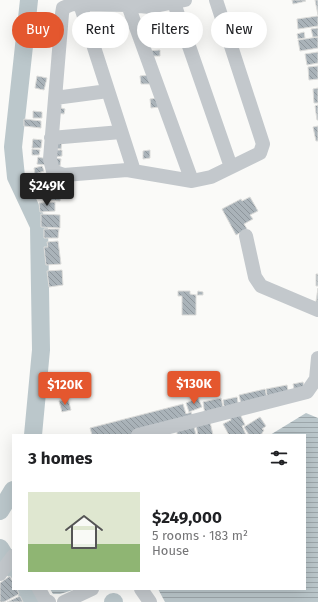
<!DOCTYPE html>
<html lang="en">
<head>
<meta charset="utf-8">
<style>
  body { margin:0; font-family:"Fira Sans",sans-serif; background:#f2f2f2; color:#202124; height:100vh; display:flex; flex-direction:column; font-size:15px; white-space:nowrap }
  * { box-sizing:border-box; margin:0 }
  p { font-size:13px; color:#757577 }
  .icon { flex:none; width:22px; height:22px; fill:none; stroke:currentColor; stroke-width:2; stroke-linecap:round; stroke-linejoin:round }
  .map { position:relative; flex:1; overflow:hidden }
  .panel { position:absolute; left:12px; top:434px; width:294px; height:156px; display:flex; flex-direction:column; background:#fff; border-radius:0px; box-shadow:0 4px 16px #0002 }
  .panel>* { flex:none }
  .top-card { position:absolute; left:12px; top:12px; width:294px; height:36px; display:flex; gap:8px }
  .price { position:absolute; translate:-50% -34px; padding:0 9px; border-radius:4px; background:#e4572e; color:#fff; font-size:13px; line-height:26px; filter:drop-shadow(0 1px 2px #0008) }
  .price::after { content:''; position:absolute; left:50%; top:24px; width:12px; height:9px; margin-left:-6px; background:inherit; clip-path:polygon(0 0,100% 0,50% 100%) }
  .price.current { background:#222; color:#fff }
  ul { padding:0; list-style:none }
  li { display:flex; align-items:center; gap:12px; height:100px; padding:0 16px }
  li span { display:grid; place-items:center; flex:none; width:112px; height:80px; border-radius:0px; color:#555 }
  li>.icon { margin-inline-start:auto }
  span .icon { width:48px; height:48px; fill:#fffc; stroke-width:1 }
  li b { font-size:17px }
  h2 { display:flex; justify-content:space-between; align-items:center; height:48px; padding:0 16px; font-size:17px }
  .tag { padding:0 14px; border-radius:18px; background:#fff; box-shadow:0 4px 16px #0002; font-size:14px; line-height:36px }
  .tag.current { background:#e4572e; color:#fff }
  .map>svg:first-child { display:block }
</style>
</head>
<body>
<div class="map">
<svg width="318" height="602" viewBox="0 0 318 602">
  <defs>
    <pattern id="water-rules" width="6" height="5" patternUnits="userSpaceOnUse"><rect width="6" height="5" fill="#bbc7cb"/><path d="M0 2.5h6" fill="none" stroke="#9ca6aa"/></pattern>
    <pattern id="building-back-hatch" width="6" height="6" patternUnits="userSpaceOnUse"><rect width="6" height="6" fill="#aab3b9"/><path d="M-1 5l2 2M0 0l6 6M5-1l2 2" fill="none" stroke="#8e969c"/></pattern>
  </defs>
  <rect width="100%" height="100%" fill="#fafaf8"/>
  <path fill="url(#water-rules)" d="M306,413L318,418V602H165L158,589H305V435H270Z
    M50,589H76L60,594H53Z"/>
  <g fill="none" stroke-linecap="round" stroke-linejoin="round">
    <path stroke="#bbc7cb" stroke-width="18" d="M29,0L13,147L16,177L39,226L41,350L33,435
      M0,511L13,490
      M0,548L13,569
      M25,589L32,602
      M113,602H114"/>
  </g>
  <path fill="url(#building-back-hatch)" stroke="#dcdcda" d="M292,0H305L306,1L293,4Z
    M315,0H318V15Z
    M318,16V26L298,29L297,19Z
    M318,28V37H313L311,29Z
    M304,32L305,38L298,39L297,34Z
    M318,37V48L300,51L298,40Z
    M160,50V56H148V51Z
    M318,52V63L307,65L305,54Z
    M318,66V79L309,80L308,67Z
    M151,75V84H141L140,76Z
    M37,76L47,78L44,90L35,88Z
    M318,88V103H314L313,89Z
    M159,98V107L151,108L150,99Z
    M318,105V120H317L315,106Z
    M57,107L65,109L64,114L56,113Z
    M33,111L42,112V118H33Z
    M24,119L41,121V128L24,126Z
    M318,126V141H316L313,127Z
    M33,139L42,140L41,148H32Z
    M62,141L61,149L52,148Z
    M32,149L40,150L39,155H32Z
    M51,150H62V156L51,157Z
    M150,150V158L143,159V151Z
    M38,157L47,159L46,165L37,164Z
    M53,158L61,159L60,166L52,165Z
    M42,166L44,171L35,174L34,168Z
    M39,179H47V187L39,186Z
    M49,187L62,188L60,201L47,200Z
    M250,197L258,211L250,215L253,219L244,224L247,229L236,235L222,209L241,199L242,201Z
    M55,202V211L40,212L39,203Z
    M41,214L60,215V228L41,227Z
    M44,229H59L58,238H44Z
    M58,241L61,264L46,265L44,247H48L47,242Z
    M62,270L63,285L49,287L47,271Z
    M316,274H318V286H316Z
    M318,288V308H315Z
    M178,291H190V294L196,295V315H182V296H178Z
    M198,291L203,292V295H197Z
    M303,382L305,391L295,394L293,384Z
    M287,385L289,396L268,400L266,389Z
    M265,389L268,402L242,408L239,395Z
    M237,397L239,408L225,411L223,400Z
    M198,398L202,407L189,412L186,403Z
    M221,398L224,411L205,415L203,402Z
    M68,399L71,410L62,412L59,401Z
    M183,404L186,414L191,412L193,417L133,435H92L90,428Z
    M240,414L245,425L242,426L246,435H229L223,424L231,420L230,418Z
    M260,417L266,426L262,429L264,430L261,435H249L244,427Z
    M210,422L213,435H198L196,425Z
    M194,427L196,435H177V431Z
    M10,576L13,582V589H17L19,594L4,602H0V583Z
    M20,596L23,602H7Z"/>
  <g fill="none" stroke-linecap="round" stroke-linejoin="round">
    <path stroke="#c3c8cc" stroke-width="14" d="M152,0L150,7L185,0
      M174,3L231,167
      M80,4L134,171
      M128,5L192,181
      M150,7L128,5L72,4L63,8L62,14L50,159L53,171L64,175L127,170L192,181L211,177L260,153L263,144L216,0
      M55,98L108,91
      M51,138L121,132
      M246,236L255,277L261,286L318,310
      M138,435L307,392L316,379L318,358
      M0,574L13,556
      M39,589L45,600L49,602
      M141,589L150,602
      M64,602L92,589"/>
  </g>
</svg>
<b class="price current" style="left:47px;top:207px">$249K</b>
<b class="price" style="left:194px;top:405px">$130K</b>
<b class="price" style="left:65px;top:406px">$120K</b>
<div class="top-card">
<a class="tag current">Buy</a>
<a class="tag">Rent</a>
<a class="tag">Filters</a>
<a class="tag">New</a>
</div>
<section class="panel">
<h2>3 homes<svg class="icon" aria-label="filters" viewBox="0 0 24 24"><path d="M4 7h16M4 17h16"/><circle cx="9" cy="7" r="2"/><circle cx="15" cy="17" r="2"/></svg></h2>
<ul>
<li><span style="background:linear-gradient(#dfe7d0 65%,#8fb573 0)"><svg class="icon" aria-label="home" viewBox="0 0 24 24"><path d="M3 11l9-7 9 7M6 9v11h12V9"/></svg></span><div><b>$249,000</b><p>5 rooms · 183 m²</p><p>House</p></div></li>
</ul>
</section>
</div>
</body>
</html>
